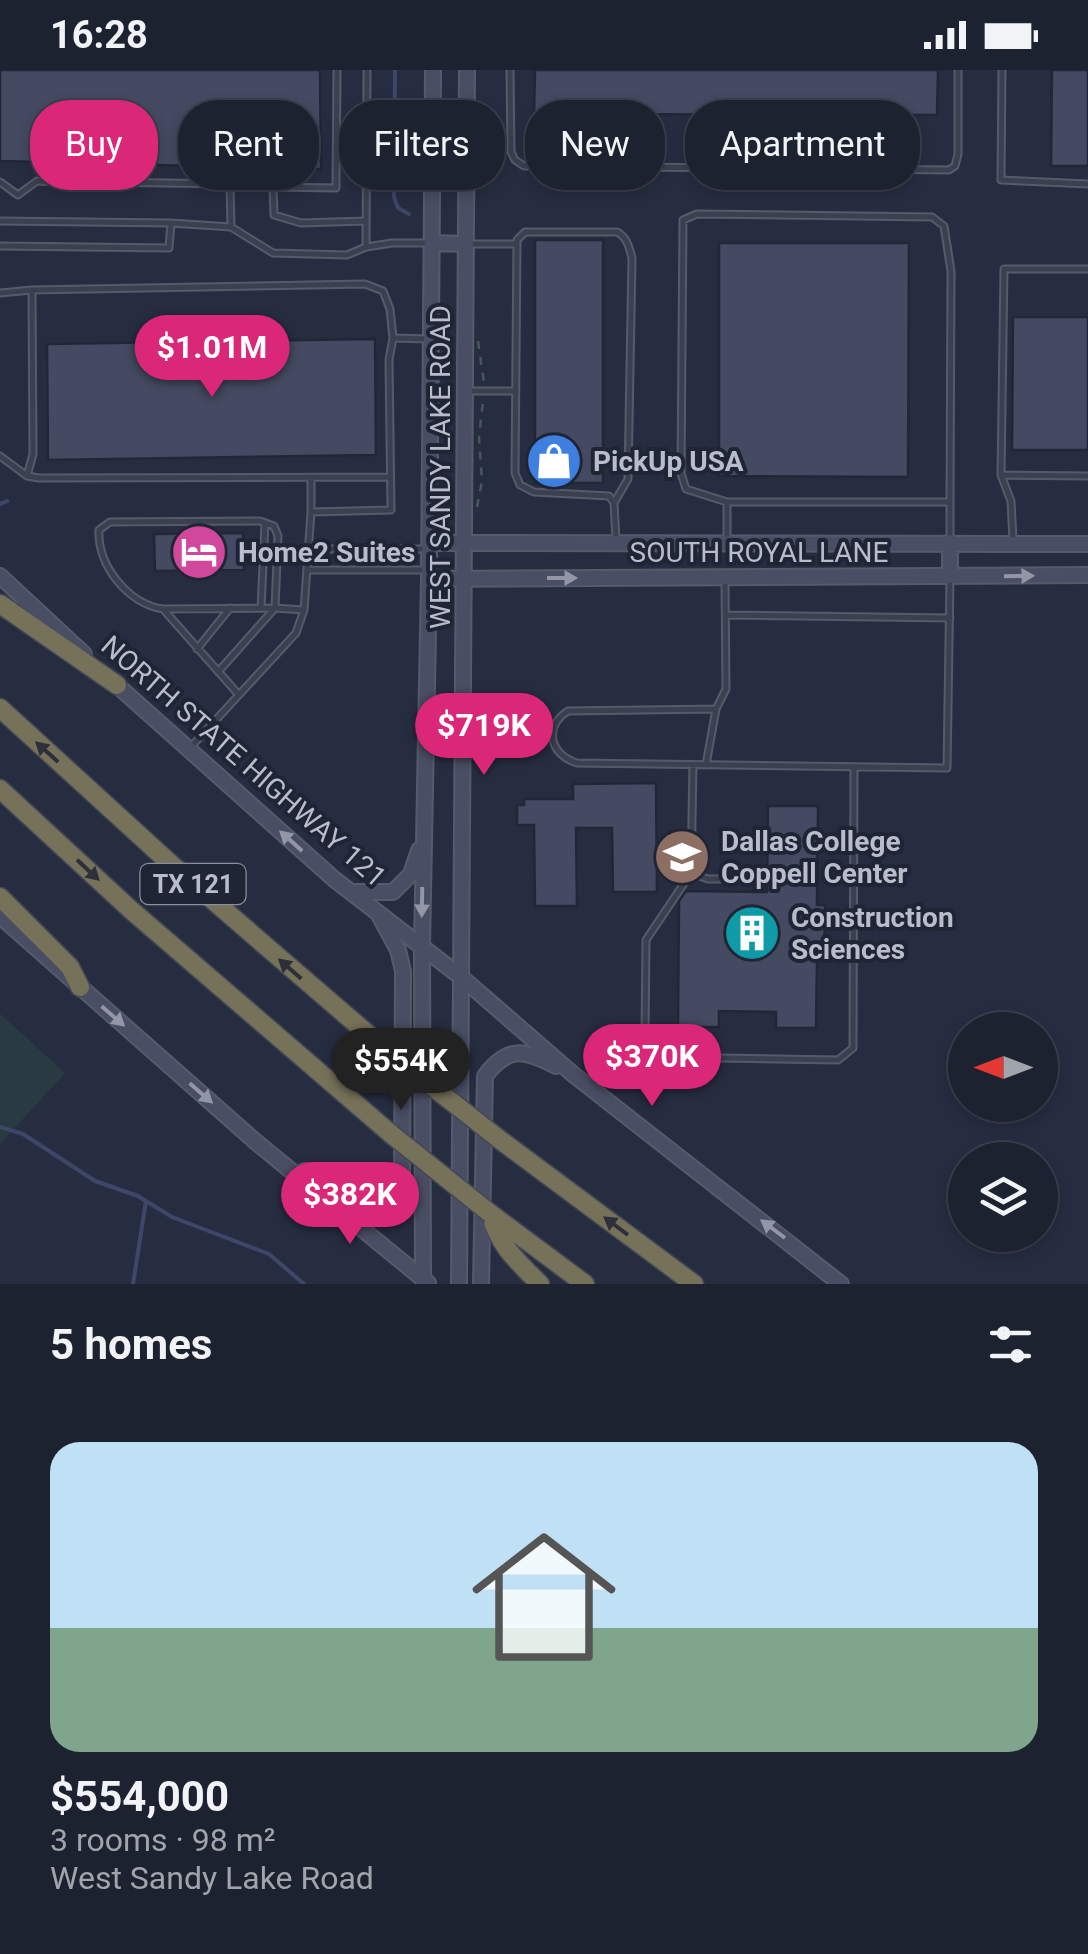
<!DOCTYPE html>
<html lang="en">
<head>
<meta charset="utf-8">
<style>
  body { margin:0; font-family:Roboto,sans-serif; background:#2a2f3d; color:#f1f3f6; height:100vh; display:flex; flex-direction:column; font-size:38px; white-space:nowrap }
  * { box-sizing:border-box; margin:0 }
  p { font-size:32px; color:#a0a4ab }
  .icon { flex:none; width:55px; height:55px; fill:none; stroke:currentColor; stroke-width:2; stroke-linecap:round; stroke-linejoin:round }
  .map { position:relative; height:1214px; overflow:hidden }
  .drawer { display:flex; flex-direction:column; background:#1d2231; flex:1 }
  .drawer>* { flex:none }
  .guide { position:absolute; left:30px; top:30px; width:1030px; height:90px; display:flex; gap:20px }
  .needle { width:65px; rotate:270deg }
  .buttons { position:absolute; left:948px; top:942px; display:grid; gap:20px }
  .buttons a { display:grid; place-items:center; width:110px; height:110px; border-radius:50%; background:#1d2231; box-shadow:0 5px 15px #0003,0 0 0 2px #3b3f4d; font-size:50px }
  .price { position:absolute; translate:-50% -85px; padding:0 22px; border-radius:35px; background:#db2777; color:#fff; font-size:32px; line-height:65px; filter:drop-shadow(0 2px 5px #0008) }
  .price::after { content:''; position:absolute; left:50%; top:60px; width:30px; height:22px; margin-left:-15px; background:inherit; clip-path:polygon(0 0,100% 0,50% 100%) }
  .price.current { background:#222; color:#fff }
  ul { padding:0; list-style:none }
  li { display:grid; align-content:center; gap:20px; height:530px; padding:0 50px }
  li+li { border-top:2px solid #3b3f4d }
  li span { display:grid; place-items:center; height:310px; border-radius:30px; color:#555 }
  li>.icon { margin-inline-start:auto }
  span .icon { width:180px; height:180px; fill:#fffc; stroke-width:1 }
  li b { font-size:42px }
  h2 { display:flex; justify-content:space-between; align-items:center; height:120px; padding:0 50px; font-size:42px }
  .tag { padding:0 35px; border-radius:40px; background:#1d2231; box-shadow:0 5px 15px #0003,0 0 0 2px #3b3f4d; font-size:35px; line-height:90px }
  .tag.current { background:#db2777; color:#fff }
  .status { display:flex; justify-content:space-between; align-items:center; height:70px; padding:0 50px; background:#1d2231; direction:ltr }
  .status svg { height:28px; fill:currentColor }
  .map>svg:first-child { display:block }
</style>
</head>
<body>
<div class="status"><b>16:28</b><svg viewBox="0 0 49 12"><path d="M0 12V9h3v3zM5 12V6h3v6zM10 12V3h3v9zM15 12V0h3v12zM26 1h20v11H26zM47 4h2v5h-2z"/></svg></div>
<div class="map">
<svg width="1088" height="1214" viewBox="0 0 1088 1214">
  <rect width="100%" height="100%" fill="#272d41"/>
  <path fill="#293a42" d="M0,944L65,1003L0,1074Z"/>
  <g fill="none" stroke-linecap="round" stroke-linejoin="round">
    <path stroke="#3e4769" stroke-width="4" d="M395,0L394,127L398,138L409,144
      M0,434L7,431
      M0,1057L23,1064L95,1111L138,1126L172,1147L269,1184L304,1214
      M133,1214L146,1131"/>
  </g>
  <path fill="#434a61" stroke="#222738" stroke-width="2.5" d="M0,0H320L321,99L0,91Z
    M535,0H938L937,45L534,44Z
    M1052,0H1088V96H1051Z
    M535,170H603V413H535Z
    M719,173H909L908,407L719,406Z
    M1013,247H1088V380H1012Z
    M375,269L376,385L48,390L47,274Z
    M243,463L244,500L155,501L154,464Z
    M656,713L657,822H613L612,758H576L577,836H535L534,755H517V735H524V729H573V714Z
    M768,736H818L817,835H825L824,891L817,890L816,958H776V942L719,941V957H678L679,831L686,821L767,822Z"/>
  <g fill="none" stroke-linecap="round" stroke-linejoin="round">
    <g stroke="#565b6b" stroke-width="9">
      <path id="lane" d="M337,0L336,118L273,117L274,145L301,153L366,151
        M510,0L511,82L515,90L524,96L949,100L955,96L958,84V0
        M1002,0L1001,110L1088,114
        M0,112L18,125L37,111L230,114L231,157
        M0,151L171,153L231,157L273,183L347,185L366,177L392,173H427
        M469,174H517
        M0,176L169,178L171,153
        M366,177L367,0
        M1088,199H1004L1001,405L1088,406
        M0,223L32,220L365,214L383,221L390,239L393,268L428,269
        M468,321H516
        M0,386L27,406L39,408L390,407
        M1001,405L1011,431L1013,470
        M27,406L33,384L32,220
        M727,432L686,419L681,403L683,150L697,144L932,147L944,156L951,201L950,432
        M614,433L628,409L632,188C629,177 627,167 617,162H525L517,170L515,403L520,415L534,422L609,426L614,433L616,469
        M311,442V408
        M727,469V432H950V471
        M308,479H427
        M308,500H425
        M261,538L265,453
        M163,539L275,538
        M727,545L950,548
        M197,579L230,538
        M218,602L275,538
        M239,625L163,539C128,534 97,495 99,460L110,452L260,451L274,456L278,466L275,538L303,540
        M716,639L568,641C543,657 550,685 577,693L947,698L950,509
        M189,679L296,563L304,540L311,442L391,440L389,290L393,268
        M693,695L691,803L646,870L645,967L669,987L838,990L853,978L854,699
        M706,695L716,639L726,619L725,512
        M691,803L708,809H751"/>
    </g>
    <g stroke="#565b6b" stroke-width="18">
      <path id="secondary" d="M432,173L466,174
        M430,473L1088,474
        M0,506L84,584
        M950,506V472
        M429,509L1088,505
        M110,609L334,809L461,907L574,1005L841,1214
        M356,822H393L411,804L419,780
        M0,846L256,1072L428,1213
        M304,1101C323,1113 356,1141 380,1130C389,1126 396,1114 402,1106L403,901L398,880L379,845
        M423,1214L422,876L429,509L433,0
        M459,1214L467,0
        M481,1214L485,1006C508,975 525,980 556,996"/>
    </g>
    <g stroke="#434858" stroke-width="21">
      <path id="highway" d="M0,534L117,615
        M0,638L172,795L391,984
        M0,719L131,840L391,1064
        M0,827L70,897L80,917
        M499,1069L694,1214
        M491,1144L585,1214
        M491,1144C498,1175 518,1192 540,1214"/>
    </g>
    <path stroke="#47575f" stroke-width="2.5" stroke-dasharray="8 8" stroke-linecap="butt" d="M478,271L484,313
      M477,437L482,411L479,368L483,331"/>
    <use href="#lane" stroke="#3b4051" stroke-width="5"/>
    <use href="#secondary" stroke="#4a4e64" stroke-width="14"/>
    <use href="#highway" stroke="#767159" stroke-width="18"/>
    <g stroke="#434858" stroke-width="21" stroke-linecap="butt">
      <path id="highway-bridge" d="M391,984L499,1069
        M391,1064L491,1144"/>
    </g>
    <use href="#highway-bridge" stroke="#767159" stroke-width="18"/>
  </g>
  <defs><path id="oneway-solid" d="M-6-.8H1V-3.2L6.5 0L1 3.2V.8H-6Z" transform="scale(2.5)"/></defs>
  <g fill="#9296a7">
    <use href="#oneway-solid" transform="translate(1019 506) rotate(-1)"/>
    <use href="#oneway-solid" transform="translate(562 508)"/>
    <use href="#oneway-solid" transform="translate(291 771) rotate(-138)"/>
    <use href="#oneway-solid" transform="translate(422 832) rotate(91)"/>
    <use href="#oneway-solid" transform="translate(113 946) rotate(41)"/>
    <use href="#oneway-solid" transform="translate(201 1023) rotate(41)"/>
    <use href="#oneway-solid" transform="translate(773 1159) rotate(-143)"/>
  </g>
  <g fill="#2d303b">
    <use href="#oneway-solid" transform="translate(47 682) rotate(-138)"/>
    <use href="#oneway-solid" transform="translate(88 800) rotate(43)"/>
    <use href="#oneway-solid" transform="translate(290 899) rotate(-139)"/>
    <use href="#oneway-solid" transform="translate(616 1156) rotate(-143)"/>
  </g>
  <defs>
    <g id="shop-disc" transform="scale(2.875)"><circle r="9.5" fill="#3f7fe0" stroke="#202536"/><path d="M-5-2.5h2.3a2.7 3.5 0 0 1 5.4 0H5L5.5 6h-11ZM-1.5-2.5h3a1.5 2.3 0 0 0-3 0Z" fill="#fff"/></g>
    <g id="hotel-disc" transform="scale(2.875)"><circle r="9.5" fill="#d1479c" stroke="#202536"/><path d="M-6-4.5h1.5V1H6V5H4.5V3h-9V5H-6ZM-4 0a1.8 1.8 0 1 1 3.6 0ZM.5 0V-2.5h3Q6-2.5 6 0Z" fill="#fff"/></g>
    <g id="university-disc" transform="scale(2.875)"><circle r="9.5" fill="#8d6e63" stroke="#202536"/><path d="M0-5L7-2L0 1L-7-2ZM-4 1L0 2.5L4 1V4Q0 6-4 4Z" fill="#fff"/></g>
    <g id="building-disc" transform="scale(2.875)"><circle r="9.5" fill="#0f9aa8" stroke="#202536"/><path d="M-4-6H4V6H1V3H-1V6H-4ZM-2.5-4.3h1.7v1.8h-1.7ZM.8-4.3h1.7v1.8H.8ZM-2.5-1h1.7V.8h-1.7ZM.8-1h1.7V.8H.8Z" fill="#fff"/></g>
  </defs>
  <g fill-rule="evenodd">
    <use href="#shop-disc" x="554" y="391"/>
    <use href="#hotel-disc" x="199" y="482"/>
    <use href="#university-disc" x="682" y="787"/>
    <use href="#building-disc" x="752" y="863"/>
  </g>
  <g text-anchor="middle" stroke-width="8" stroke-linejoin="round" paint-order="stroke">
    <rect fill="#202536" stroke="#8a8f9e" stroke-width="2.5" x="140.5" y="794" width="105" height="40" rx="8"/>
    <g font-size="25" font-weight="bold" fill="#b8bccb">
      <text x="193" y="823">TX 121</text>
    </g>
    <g font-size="28" font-weight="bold" fill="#b8bccb" stroke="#202536" text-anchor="start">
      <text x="593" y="401">PickUp USA</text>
      <text x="238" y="492">Home2 Suites</text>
      <text x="721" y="781">Dallas College<tspan x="721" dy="32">Coppell Center</tspan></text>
      <text x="791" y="857">Construction<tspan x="791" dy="32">Sciences</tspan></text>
    </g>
    <g font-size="28" fill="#b8bccb" stroke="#202536">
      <text transform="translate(440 397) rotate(-90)" y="10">WEST SANDY LAKE ROAD</text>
      <text x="759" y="492">SOUTH ROYAL LANE</text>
      <text transform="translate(244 691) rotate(41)" y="10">NORTH STATE HIGHWAY 121</text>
    </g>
  </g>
</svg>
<div class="buttons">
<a><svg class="needle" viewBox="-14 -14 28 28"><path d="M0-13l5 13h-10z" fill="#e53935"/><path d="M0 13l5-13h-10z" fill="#a0a4ab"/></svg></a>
<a><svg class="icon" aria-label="layers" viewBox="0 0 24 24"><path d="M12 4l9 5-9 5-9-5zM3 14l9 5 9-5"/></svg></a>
</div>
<b class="price" style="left:212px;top:330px">$1.01M</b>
<b class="price" style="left:484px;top:708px">$719K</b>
<b class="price" style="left:652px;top:1039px">$370K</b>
<b class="price current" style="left:401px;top:1043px">$554K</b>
<b class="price" style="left:350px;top:1177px">$382K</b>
<div class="guide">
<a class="tag current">Buy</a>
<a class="tag">Rent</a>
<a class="tag">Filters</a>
<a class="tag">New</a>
<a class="tag">Apartment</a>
</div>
</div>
<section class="drawer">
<h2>5 homes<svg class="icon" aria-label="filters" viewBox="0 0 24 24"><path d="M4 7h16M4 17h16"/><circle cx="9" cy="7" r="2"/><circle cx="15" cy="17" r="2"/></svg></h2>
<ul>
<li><span style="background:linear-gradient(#bfe0f5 60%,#7fa58c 0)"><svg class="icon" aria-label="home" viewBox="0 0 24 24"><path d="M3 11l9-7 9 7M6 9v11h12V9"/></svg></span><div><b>$554,000</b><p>3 rooms · 98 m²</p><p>West Sandy Lake Road</p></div></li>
</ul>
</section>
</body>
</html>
